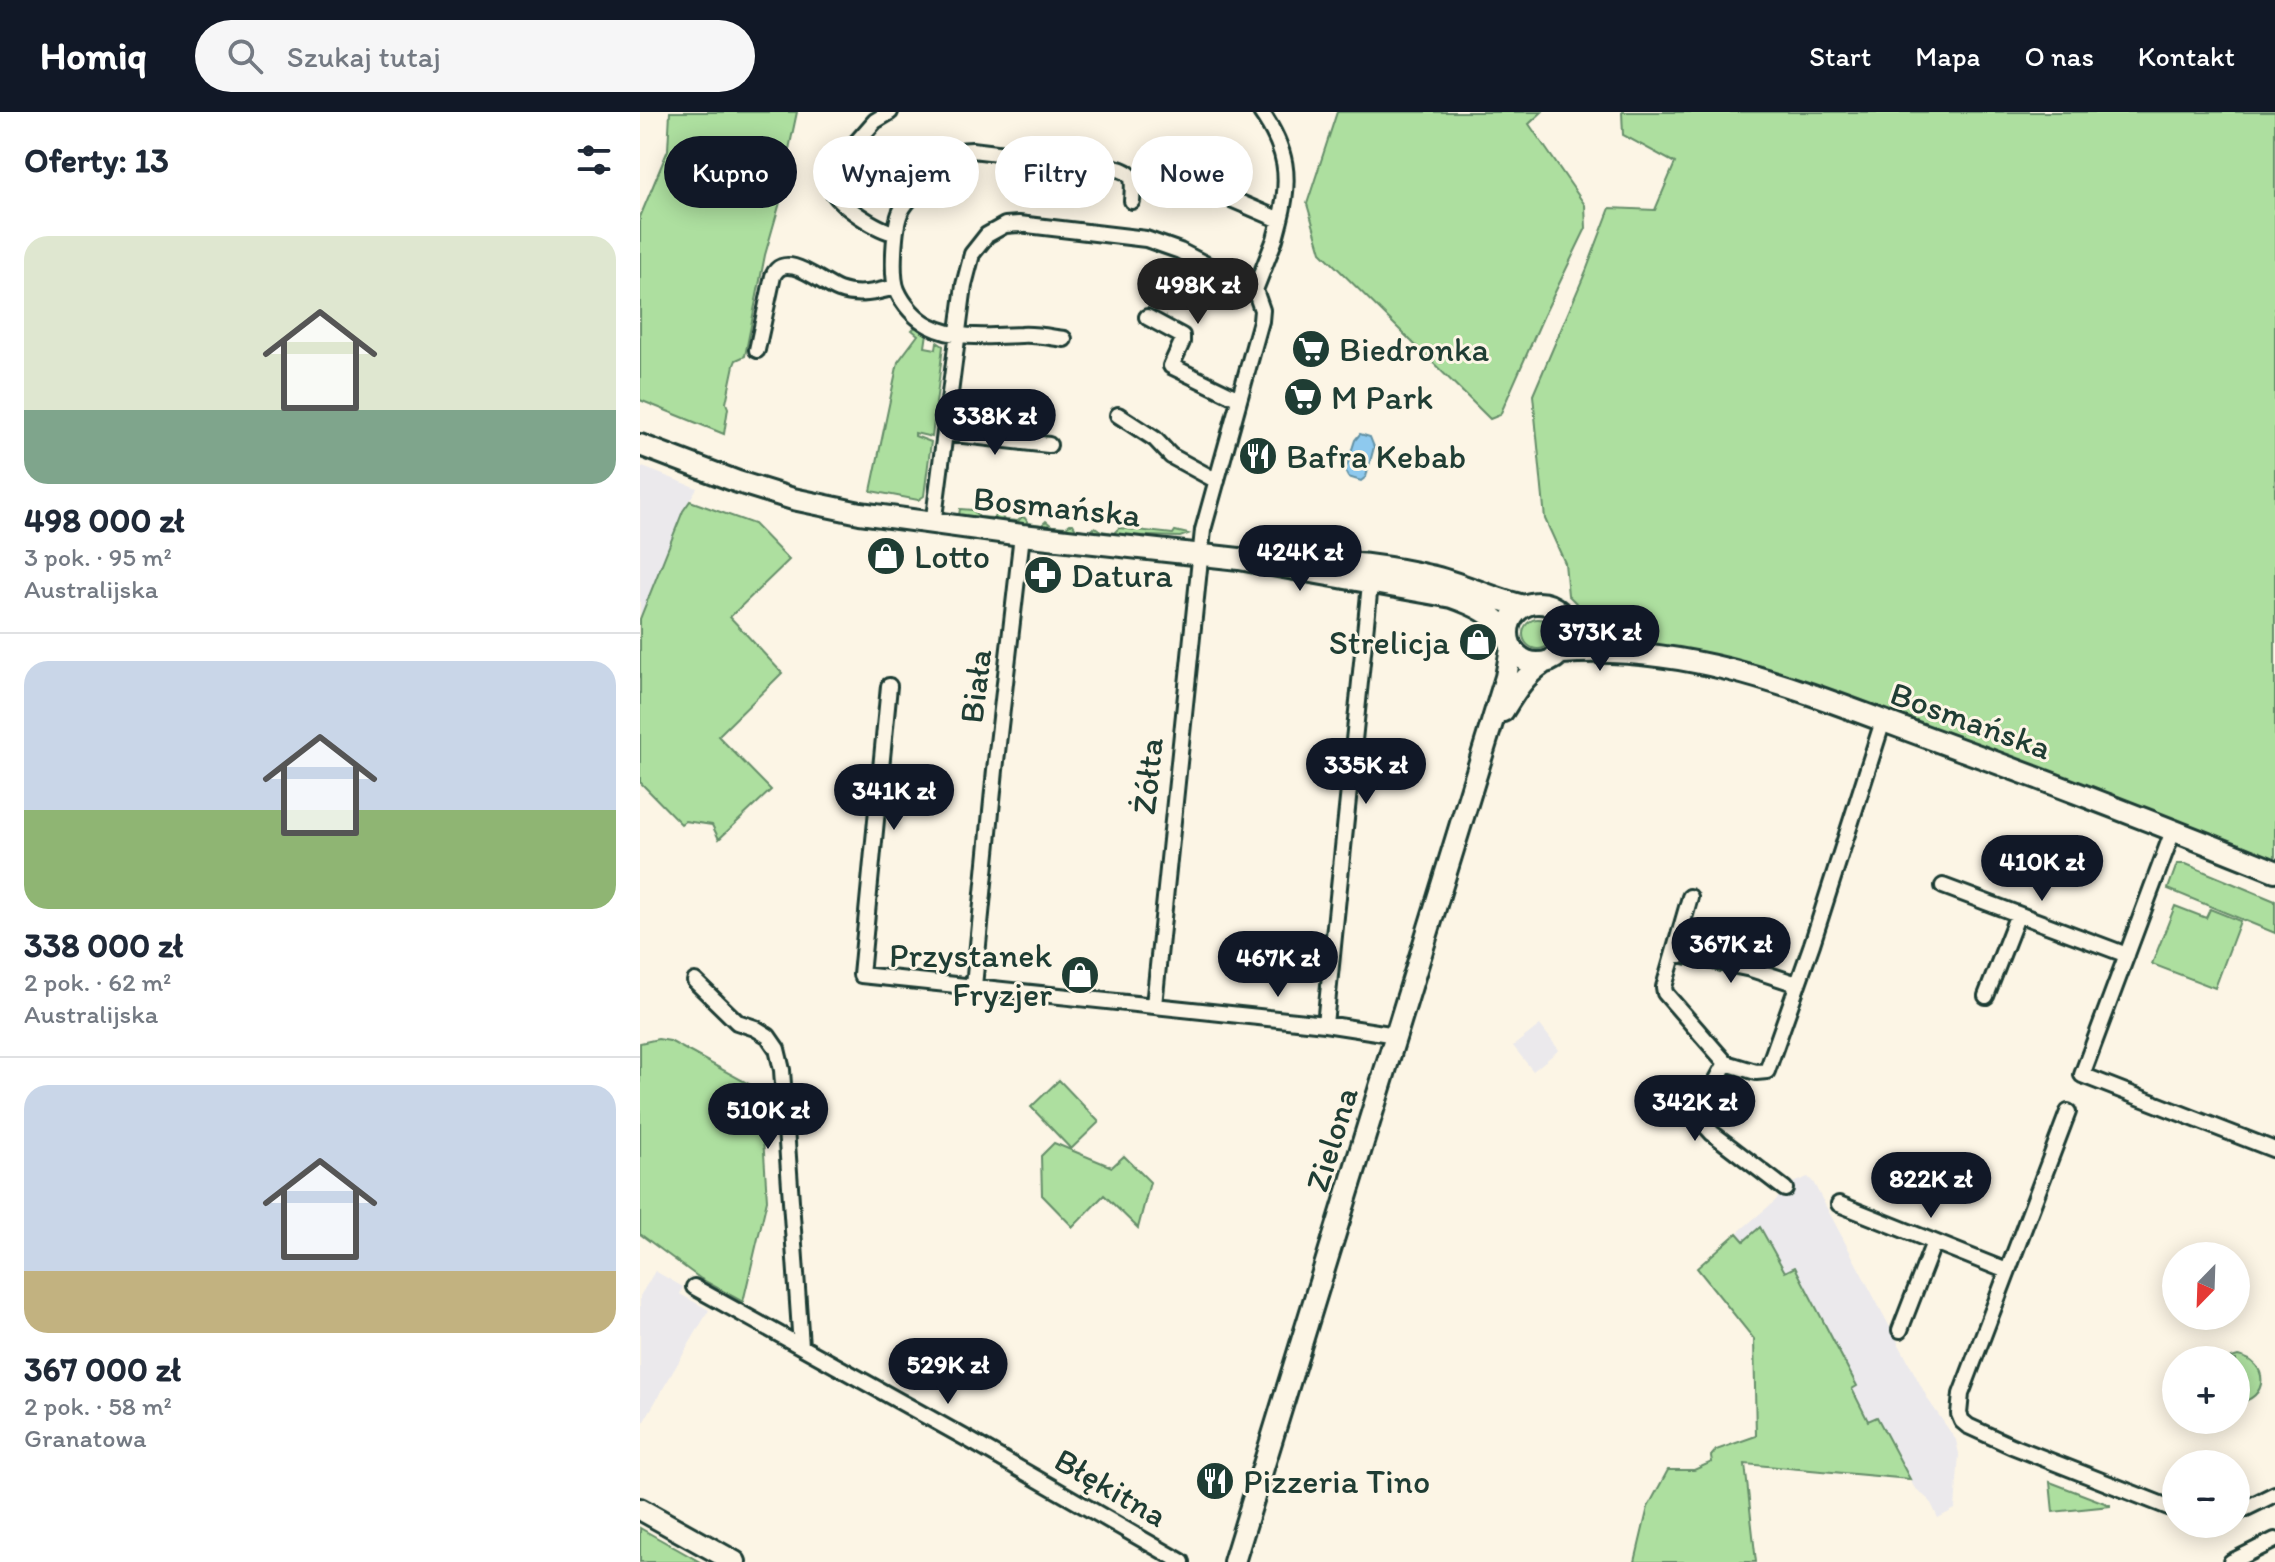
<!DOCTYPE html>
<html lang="pl">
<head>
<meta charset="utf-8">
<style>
  body { margin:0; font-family:Itim,sans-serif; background:#f6f6f7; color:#1f2937; height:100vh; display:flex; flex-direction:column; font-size:30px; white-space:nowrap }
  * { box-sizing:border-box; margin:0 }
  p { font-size:26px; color:#747a83 }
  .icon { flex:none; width:44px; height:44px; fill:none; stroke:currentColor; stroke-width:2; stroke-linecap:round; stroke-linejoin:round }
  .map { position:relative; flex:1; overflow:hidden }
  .drawer { display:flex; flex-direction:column; background:#fff; width:640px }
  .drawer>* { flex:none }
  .hud { position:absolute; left:24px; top:24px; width:760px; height:72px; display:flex; gap:16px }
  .needle { width:52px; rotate:203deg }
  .fabs { position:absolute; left:1522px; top:1130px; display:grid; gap:16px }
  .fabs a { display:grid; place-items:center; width:88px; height:88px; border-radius:50%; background:#fff; box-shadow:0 4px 20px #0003; font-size:40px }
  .price { position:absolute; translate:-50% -68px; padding:0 18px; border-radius:28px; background:#111827; color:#fff; font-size:26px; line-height:52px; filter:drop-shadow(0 2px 4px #0008) }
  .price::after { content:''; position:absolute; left:50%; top:48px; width:24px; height:18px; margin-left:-12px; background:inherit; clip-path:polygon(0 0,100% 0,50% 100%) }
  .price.active { background:#222; color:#fff }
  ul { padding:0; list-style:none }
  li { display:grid; align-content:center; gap:16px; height:424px; padding:0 24px }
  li+li { border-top:2px solid #e0e1e3 }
  li span { display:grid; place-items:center; height:248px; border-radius:24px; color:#555 }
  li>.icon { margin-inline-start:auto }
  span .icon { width:144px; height:144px; fill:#fffc; stroke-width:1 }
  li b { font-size:34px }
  h2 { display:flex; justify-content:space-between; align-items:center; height:96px; padding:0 24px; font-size:34px }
  .pill { padding:0 28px; border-radius:36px; background:#fff; box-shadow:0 4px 20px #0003; font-size:28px; line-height:72px }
  .pill.active { background:#111827; color:#fff }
  header { display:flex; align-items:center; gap:48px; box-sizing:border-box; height:112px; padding:0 40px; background:#111827; color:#fff }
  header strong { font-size:38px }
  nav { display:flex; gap:44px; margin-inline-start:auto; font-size:28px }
  .search { width:560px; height:72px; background:#f6f6f7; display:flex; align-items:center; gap:20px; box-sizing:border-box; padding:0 28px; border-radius:44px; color:#747a83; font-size:30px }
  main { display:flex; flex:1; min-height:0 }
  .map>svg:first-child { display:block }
</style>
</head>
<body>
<header>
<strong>Homiq</strong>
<div class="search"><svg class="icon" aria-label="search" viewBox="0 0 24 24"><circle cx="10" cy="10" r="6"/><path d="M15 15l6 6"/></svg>Szukaj tutaj</div>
<nav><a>Start</a><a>Mapa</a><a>O nas</a><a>Kontakt</a></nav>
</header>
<main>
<section class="drawer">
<h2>Oferty: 13<svg class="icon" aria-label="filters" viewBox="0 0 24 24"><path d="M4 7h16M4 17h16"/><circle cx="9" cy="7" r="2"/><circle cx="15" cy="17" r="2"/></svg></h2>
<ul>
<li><span style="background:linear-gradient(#dfe7d0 70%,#7fa58c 0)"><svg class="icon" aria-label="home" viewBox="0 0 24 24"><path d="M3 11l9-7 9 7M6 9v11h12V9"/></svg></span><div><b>498 000 zł</b><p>3 pok. · 95 m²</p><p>Australijska</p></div></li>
<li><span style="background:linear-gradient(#c9d6e8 60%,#8fb573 0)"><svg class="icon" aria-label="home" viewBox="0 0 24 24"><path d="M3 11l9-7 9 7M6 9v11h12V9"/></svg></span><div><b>338 000 zł</b><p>2 pok. · 62 m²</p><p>Australijska</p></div></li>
<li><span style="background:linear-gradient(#c9d6e8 75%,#c2b280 0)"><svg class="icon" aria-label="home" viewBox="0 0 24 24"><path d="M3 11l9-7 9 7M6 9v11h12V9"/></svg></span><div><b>367 000 zł</b><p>2 pok. · 58 m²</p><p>Granatowa</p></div></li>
</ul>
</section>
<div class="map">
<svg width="1635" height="1450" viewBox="0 0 1635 1450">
  <rect width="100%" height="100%" fill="#fcf5e5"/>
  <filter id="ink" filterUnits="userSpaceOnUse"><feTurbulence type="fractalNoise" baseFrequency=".0125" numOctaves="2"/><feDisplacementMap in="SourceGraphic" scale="16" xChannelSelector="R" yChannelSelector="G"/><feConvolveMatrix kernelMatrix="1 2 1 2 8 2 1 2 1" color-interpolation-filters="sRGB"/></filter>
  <g filter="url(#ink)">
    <path fill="#ebe9ec" d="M0,354L57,376L43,399L0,507Z
      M900,913L919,938L893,959L873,934Z
      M1168,1065L1173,1070L1289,1289L1316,1328L1319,1342L1315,1397L1298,1406L1290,1389L1274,1375L1237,1305L1229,1309L1211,1277L1216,1274L1154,1156L1146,1160L1104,1129L1097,1121L1135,1089L1150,1072Z
      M15,1159L43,1175L40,1182L69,1198L0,1316V1184Z"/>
    <path fill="#addf9f" stroke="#668e6a" stroke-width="2" d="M30,0H157L148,42L145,73L125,143L105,244L96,248L94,253L86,291L88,296L84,322L0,288V105L28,38Z
      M697,0H902L889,12L945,93L946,116L904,203L860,303L850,307L681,140L667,92Z
      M982,0H1635V754L1119,555L967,522L928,483L925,451L905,407L893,283L946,159L970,96L1015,98L1035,51L983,23Z
      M275,215L287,221L285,235L296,237L297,230L303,234L292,325L275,321V324L291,330L284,384L278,388L231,379L258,250L278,223L272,218Z
      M50,389L114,412L149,448L90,505L142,561L78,624L131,678L79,727L72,713L45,709L41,712L0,670V507L43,399Z
      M320,397L333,398L339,405L353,406L358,402L361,403L364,408L378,409L382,405L385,406L388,411L402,413L406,409L412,414L426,415L430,412H433L436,417L451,419L455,415L461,419L474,421L479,416L533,422L535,419L548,422L540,425L444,422L322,407L319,403Z
      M883 522a15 15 0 1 1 30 0a15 15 0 1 1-30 0Z
      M1537,752H1546L1635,789V821L1528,777Z
      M1535,794L1566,806L1570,797L1600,809L1575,876L1512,852Z
      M18,927L30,929L120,978L127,1088L103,1190L61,1167L0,1122V931Z
      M419,968L459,1010L431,1037L391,995Z
      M414,1031L472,1055L484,1044L510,1070L498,1116L464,1083L433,1115L402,1083L401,1044Z
      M1120,1115L1145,1160L1155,1155L1217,1274L1212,1277L1228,1309L1237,1305L1270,1367L1105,1352L1116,1450H995L1008,1395L1028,1358H1054L1072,1350L1071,1344L1076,1338L1116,1324L1114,1227L1057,1156L1097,1121L1104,1129Z
      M1598,1244C1630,1250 1629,1288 1596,1291V1248H1585Z
      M1410,1370L1470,1393V1394L1413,1400Z
      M0,1416L60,1450H0Z"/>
    <path fill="#8ec9ee" stroke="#6291a4" stroke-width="2" d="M720,322L730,325L734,335L726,365L721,369L708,365L705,359L715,328Z"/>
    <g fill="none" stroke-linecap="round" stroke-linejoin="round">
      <g stroke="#1f3d34" stroke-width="20">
        <path id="street" d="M250,0L235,9L193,57C191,64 190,70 192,77C198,93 238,118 255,121
          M621,0C647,37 651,65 640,108
          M547,68L640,108L635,127L615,178
          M507,205L542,224V230L531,254L599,287
          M424,227C409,225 395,222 381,223C351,224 317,228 290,214C276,207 263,192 257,178C251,164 254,113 261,99C266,89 277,79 284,70C299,51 306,38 332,38L468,54C495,61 494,63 492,89
          M117,238L133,164C145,137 182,172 199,178C218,185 237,180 255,175
          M478,303L515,327L531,344L577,369
          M306,321L409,333
          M293,413L324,173L332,142L347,123L365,113L379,112L506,127L540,139L615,178L622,198L621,209L563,418L514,893
          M249,574L221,863L685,912L756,923
          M1533,719L1442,963L1635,1038
          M1303,774L1487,843
          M1050,785L1024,875L1025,881L1086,951L1116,960L1127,959L1172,832L1243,609
          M1034,841L1111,857L1157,872
          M55,869L97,910L115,916L128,924L137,937L142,958L161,1234
          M334,874L355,658L382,423
          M1346,884L1378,802
          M685,912L730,472
          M1086,951L1063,993L1062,1010L1072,1021L1145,1077
          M1428,1000L1321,1282L1319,1302L1322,1309L1328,1314L1372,1334L1536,1398
          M1199,1092L1367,1159
          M54,1175L331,1329L542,1450
          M1260,1218L1294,1130
          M1596,1401L1635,1382
          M1591,1450L1635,1428"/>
      </g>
      <g stroke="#1f3d34" stroke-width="26">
        <path id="secondary" d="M0,333L98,370L153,387L220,401L382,423L599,447L812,485C832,492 856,502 867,521
          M655,446C700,450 746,453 790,464C822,471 852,487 884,494
          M868 521a30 30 0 1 1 60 0a30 30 0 1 1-60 0Z
          M921,541C1051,531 1165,580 1284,624C1402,667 1519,712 1635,759
          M863,599C874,581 884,564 902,552
          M0,1397L95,1450
          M594,1450L866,565L871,537"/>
      </g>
      <use href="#street" stroke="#fcf5e5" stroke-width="14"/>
      <use href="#secondary" stroke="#fcf5e5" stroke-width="20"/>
    </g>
  </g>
  <defs>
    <g id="supermarket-disc" transform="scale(2)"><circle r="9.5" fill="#1f3d34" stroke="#fcf5e5"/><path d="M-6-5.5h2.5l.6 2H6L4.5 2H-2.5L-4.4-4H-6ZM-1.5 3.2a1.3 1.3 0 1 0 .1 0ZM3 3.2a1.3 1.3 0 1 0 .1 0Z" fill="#fff"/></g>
    <g id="restaurant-disc" transform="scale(2)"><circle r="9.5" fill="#1f3d34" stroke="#fcf5e5"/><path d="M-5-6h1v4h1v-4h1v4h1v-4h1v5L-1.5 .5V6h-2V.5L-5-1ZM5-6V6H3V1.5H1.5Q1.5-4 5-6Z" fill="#fff"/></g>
    <g id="shop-disc" transform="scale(2)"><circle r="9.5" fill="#1f3d34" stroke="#fcf5e5"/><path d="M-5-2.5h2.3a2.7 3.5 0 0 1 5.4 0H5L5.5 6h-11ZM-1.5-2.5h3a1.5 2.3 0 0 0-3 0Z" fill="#fff"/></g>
    <g id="pharmacy-disc" transform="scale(2)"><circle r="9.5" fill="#1f3d34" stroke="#fcf5e5"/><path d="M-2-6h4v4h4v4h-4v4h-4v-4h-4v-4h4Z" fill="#fff"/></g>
  </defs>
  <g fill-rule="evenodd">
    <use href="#supermarket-disc" x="671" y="237"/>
    <use href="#supermarket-disc" x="663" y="285"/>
    <use href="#restaurant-disc" x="618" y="344"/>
    <use href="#shop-disc" x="246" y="444"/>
    <use href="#pharmacy-disc" x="403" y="463"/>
    <use href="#shop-disc" x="838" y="530"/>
    <use href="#shop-disc" x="440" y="863"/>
    <use href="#restaurant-disc" x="575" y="1369"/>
  </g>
  <g text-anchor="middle" stroke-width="6" stroke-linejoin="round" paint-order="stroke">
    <g font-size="34" fill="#1f3d34" stroke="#fcf5e5" text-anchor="start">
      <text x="699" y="249">Biedronka</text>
      <text x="691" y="297">M Park</text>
      <text x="646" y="356">Bafra Kebab</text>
      <text x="274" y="456">Lotto</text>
      <text x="431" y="475">Datura</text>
      <text x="810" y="542" text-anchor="end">Strelicja</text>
      <text x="412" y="855" text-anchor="end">Przystanek<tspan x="412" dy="39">Fryzjer</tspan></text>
      <text x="603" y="1381">Pizzeria Tino</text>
    </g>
    <g font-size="34" fill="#1f3d34" stroke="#fcf5e5">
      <text transform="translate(417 394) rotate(6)" y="12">Bosmańska</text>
      <text transform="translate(335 574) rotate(-83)" y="12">Biała</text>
      <text transform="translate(1331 608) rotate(20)" y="12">Bosmańska</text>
      <text transform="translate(507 664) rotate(-84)" y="12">Żółta</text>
      <text transform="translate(691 1027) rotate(-73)" y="12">Zielona</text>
      <text transform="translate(471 1375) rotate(30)" y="12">Błękitna</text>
    </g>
  </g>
</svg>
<div class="fabs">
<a><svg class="needle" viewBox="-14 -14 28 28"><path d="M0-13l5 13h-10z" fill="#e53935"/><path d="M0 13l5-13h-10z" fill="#747a83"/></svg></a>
<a>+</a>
<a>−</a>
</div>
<b class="price active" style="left:558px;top:214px">498K zł</b>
<b class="price" style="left:355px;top:345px">338K zł</b>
<b class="price" style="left:660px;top:481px">424K zł</b>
<b class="price" style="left:960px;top:561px">373K zł</b>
<b class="price" style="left:726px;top:694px">335K zł</b>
<b class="price" style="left:254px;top:720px">341K zł</b>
<b class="price" style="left:1402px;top:791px">410K zł</b>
<b class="price" style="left:1091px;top:873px">367K zł</b>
<b class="price" style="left:638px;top:887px">467K zł</b>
<b class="price" style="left:1055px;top:1031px">342K zł</b>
<b class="price" style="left:128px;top:1039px">510K zł</b>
<b class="price" style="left:1291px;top:1108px">822K zł</b>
<b class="price" style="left:308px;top:1294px">529K zł</b>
<div class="hud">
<a class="pill active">Kupno</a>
<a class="pill">Wynajem</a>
<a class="pill">Filtry</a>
<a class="pill">Nowe</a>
</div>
</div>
</main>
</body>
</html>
